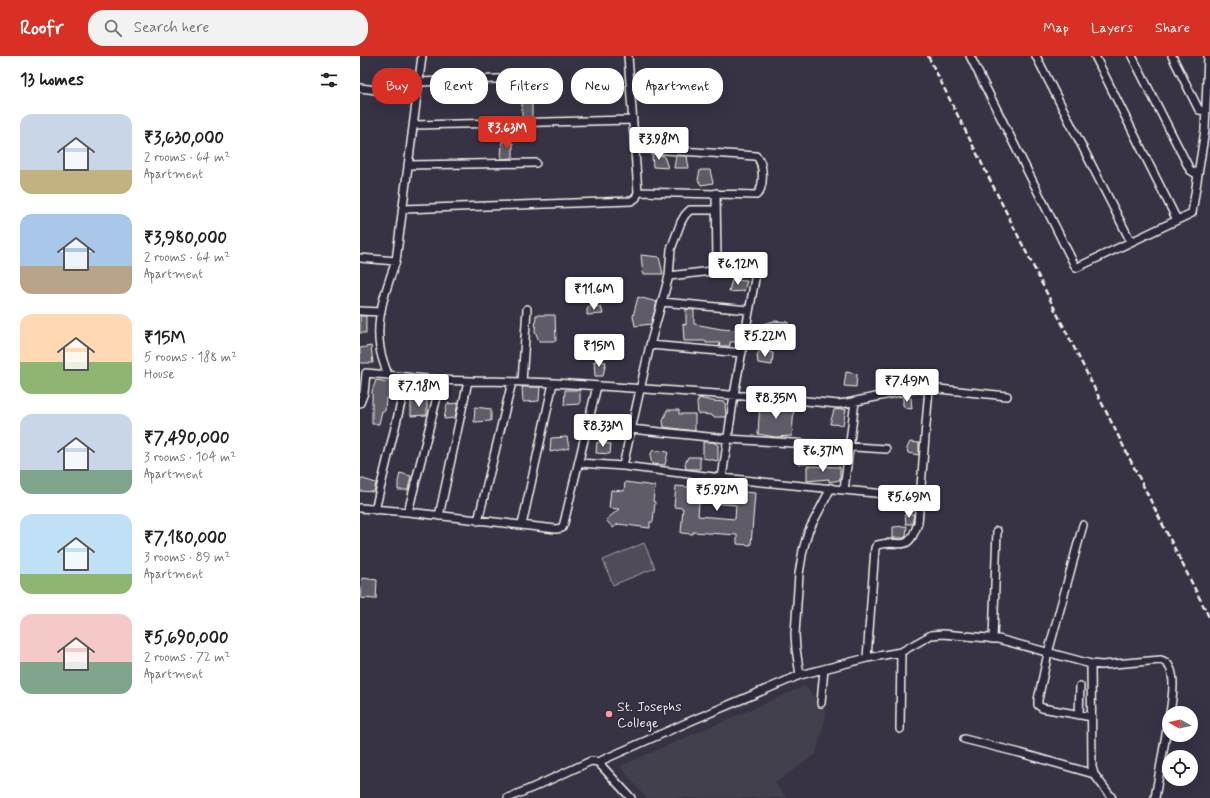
<!DOCTYPE html>
<html lang="en">
<head>
<meta charset="utf-8">
<style>
  body { margin:0; font-family:Mynerve,sans-serif; background:#f2f2f2; color:#202124; height:100vh; display:flex; flex-direction:column; font-size:15px; white-space:nowrap }
  * { box-sizing:border-box; margin:0 }
  p { font-size:13px; color:#757577 }
  .icon { flex:none; width:22px; height:22px; fill:none; stroke:currentColor; stroke-width:2; stroke-linecap:round; stroke-linejoin:round }
  .map { position:relative; flex:1; overflow:hidden }
  .side { display:flex; flex-direction:column; background:#fff; width:360px }
  .side>* { flex:none }
  .banner { position:absolute; left:12px; top:12px; width:380px; height:36px; display:flex; gap:8px }
  .needle { width:26px; rotate:278deg }
  .controls { position:absolute; left:802px; top:650px; display:grid; gap:8px }
  .controls a { display:grid; place-items:center; width:36px; height:36px; border-radius:50%; background:#fff; box-shadow:0 4px 16px #0002; font-size:20px }
  .price { position:absolute; translate:-50% -34px; padding:0 9px; border-radius:4px; background:#fff; color:#222; font-size:13px; line-height:26px; filter:drop-shadow(0 1px 2px #0008) }
  .price::after { content:''; position:absolute; left:50%; top:24px; width:12px; height:9px; margin-left:-6px; background:inherit; clip-path:polygon(0 0,100% 0,50% 100%) }
  .price.current { background:#d93025; color:#fff }
  ul { padding:0; list-style:none }
  li { display:flex; align-items:center; gap:12px; height:100px; padding:0 20px }
  li span { display:grid; place-items:center; flex:none; width:112px; height:80px; border-radius:12px; color:#555 }
  li>.icon { margin-inline-start:auto }
  span .icon { width:48px; height:48px; fill:#fffc; stroke-width:1 }
  li b { font-size:17px }
  h2 { display:flex; justify-content:space-between; align-items:center; height:48px; padding:0 20px; font-size:17px }
  .chip { padding:0 14px; border-radius:16px; background:#fff; box-shadow:0 4px 16px #0002; font-size:14px; line-height:36px }
  .chip.current { background:#d93025; color:#fff }
  header { display:flex; align-items:center; gap:24px; box-sizing:border-box; height:56px; padding:0 20px; background:#d93025; color:#fff }
  header strong { font-size:19px }
  nav { display:flex; gap:22px; margin-inline-start:auto; font-size:14px }
  .search { width:280px; height:36px; background:#f2f2f2; display:flex; align-items:center; gap:10px; box-sizing:border-box; padding:0 14px; border-radius:16px; color:#757577; font-size:15px }
  main { display:flex; flex:1; min-height:0 }
  .map>svg:first-child { display:block }
</style>
</head>
<body>
<header>
<strong>Roofr</strong>
<div class="search"><svg class="icon" aria-label="search" viewBox="0 0 24 24"><circle cx="10" cy="10" r="6"/><path d="M15 15l6 6"/></svg>Search here</div>
<nav><a>Map</a><a>Layers</a><a>Share</a></nav>
</header>
<main>
<section class="side">
<h2>13 homes<svg class="icon" aria-label="filters" viewBox="0 0 24 24"><path d="M4 7h16M4 17h16"/><circle cx="9" cy="7" r="2"/><circle cx="15" cy="17" r="2"/></svg></h2>
<ul>
<li><span style="background:linear-gradient(#c9d6e8 70%,#c2b280 0)"><svg class="icon" aria-label="home" viewBox="0 0 24 24"><path d="M3 11l9-7 9 7M6 9v11h12V9"/></svg></span><div><b>₹3,630,000</b><p>2 rooms · 64 m²</p><p>Apartment</p></div></li>
<li><span style="background:linear-gradient(#a9c7e8 65%,#b9a48a 0)"><svg class="icon" aria-label="home" viewBox="0 0 24 24"><path d="M3 11l9-7 9 7M6 9v11h12V9"/></svg></span><div><b>₹3,980,000</b><p>2 rooms · 64 m²</p><p>Apartment</p></div></li>
<li><span style="background:linear-gradient(#ffd9b3 60%,#8fb573 0)"><svg class="icon" aria-label="home" viewBox="0 0 24 24"><path d="M3 11l9-7 9 7M6 9v11h12V9"/></svg></span><div><b>₹15M</b><p>5 rooms · 188 m²</p><p>House</p></div></li>
<li><span style="background:linear-gradient(#c9d6e8 70%,#7fa58c 0)"><svg class="icon" aria-label="home" viewBox="0 0 24 24"><path d="M3 11l9-7 9 7M6 9v11h12V9"/></svg></span><div><b>₹7,490,000</b><p>3 rooms · 104 m²</p><p>Apartment</p></div></li>
<li><span style="background:linear-gradient(#bfe0f5 75%,#8fb573 0)"><svg class="icon" aria-label="home" viewBox="0 0 24 24"><path d="M3 11l9-7 9 7M6 9v11h12V9"/></svg></span><div><b>₹7,180,000</b><p>3 rooms · 89 m²</p><p>Apartment</p></div></li>
<li><span style="background:linear-gradient(#f6c9c9 60%,#7fa58c 0)"><svg class="icon" aria-label="home" viewBox="0 0 24 24"><path d="M3 11l9-7 9 7M6 9v11h12V9"/></svg></span><div><b>₹5,690,000</b><p>2 rooms · 72 m²</p><p>Apartment</p></div></li>
</ul>
</section>
<div class="map">
<svg width="850" height="742" viewBox="0 0 850 742">
  <rect width="100%" height="100%" fill="#373244"/>
  <filter id="ink" filterUnits="userSpaceOnUse"><feTurbulence type="fractalNoise" baseFrequency=".025" numOctaves="2"/><feDisplacementMap in="SourceGraphic" scale="8" xChannelSelector="R" yChannelSelector="G"/><feConvolveMatrix kernelMatrix="1 2 1 2 8 2 1 2 1" color-interpolation-filters="sRGB"/></filter>
  <g filter="url(#ink)">
    <path fill="#433f4e" d="M445,630L467,657L456,698L415,727L427,742H286L260,710Z"/>
    <path fill="#504b59" stroke="#a29ea0" d="M284,487L295,512L253,529L243,504Z"/>
    <path fill="#5f5c67" stroke="#f4f1e8" fill-rule="evenodd" d="M172,42V61H162V45Z
      M142,85L153,87V102L141,103Z
      M292,98L304,100L308,112L293,111Z
      M316,100H327L329,112H314Z
      M340,114H350L353,127L341,129L338,124Z
      M281,199L299,201L303,218H283Z
      M372,224L387,225L384,235L369,236L370,231Z
      M278,241L297,246L291,268L275,270L273,260Z
      M229,250L241,251L243,258L227,259V254Z
      M326,253L334,254V268L361,273L377,274L376,286H370V290H359L360,287H346V285H324L323,268L326,269Z
      M176,259H195L196,285H179L175,275Z
      M0,260H6V277H0Z
      M414,265L428,266L426,283L402,285L401,276L403,268Z
      M11,290L13,307H0V292Z
      M400,294L413,297L412,309L398,307L397,299Z
      M234,305L246,306L243,320H235Z
      M486,316L497,318L496,331L484,330Z
      M16,324L32,327L30,342H26L25,355H22L19,368H12V335Z
      M162,331H180L179,345L163,346Z
      M205,334H220V348L204,349Z
      M543,341L551,342L552,353L545,352L543,349Z
      M339,342L352,345L365,346L366,361H353L352,359L338,358L337,347Z
      M51,344H67V359L51,360Z
      M400,346L414,347V349H434L432,380L415,381L398,378Z
      M98,347L95,362L84,363L87,348Z
      M115,351L131,353V365L114,366Z
      M486,353L483,369L470,368L474,354Z
      M307,354H319V358H335V375L304,371L303,365Z
      M207,381L209,392L190,396L191,382Z
      M237,386L251,388L250,398L236,397Z
      M343,386H353L358,389V405L343,402Z
      M550,386L559,387V399L548,397L547,392Z
      M448,393L449,396L447,408H438L440,394Z
      M293,394L308,396L305,409L292,408L290,400Z
      M328,401H340V413H326L325,408Z
      M447,410L480,411V424L469,426V423L447,425Z
      M40,417L51,420L48,434H38V426Z
      M0,422L16,427L14,436L0,435Z
      M265,426L295,430L293,445L295,446L293,466H290V472L258,468L253,472L246,464L259,453L249,452L251,434L264,435Z
      M316,430L395,437L391,489L377,488V479L333,476V478L321,477L323,452L314,451ZM339,446L376,449L375,463L338,460Z
      M545,458H554L552,468H546Z
      M547,470L546,480L544,482H533V471Z
      M2,522L17,524L16,543L0,542Z"/>
    <g fill="none" stroke-linecap="round" stroke-linejoin="round">
      <g stroke="#f4f1e8" stroke-width="10">
        <path id="street" d="M610,0L716,212L832,157L845,74L848,0
          M676,0L771,186
          M735,0L817,164
          M772,0L830,114L838,119
          M812,0L839,54L846,55
          M59,26L159,22
          M0,32L57,39
          M54,69L272,64
          M275,92L396,100C404,106 405,133 396,139L278,136
          M48,109L176,107
          M43,153L271,145L276,142L278,136L268,0
          M0,202L36,205L62,0
          M309,220L352,215L355,212L357,205L356,137
          M302,246L389,254
          M0,255L21,256
          M290,289L382,297
          M28,319C83,327 138,324 194,327C289,333 383,339 478,348L487,347L554,333L569,332L647,340
          M162,326L167,253
          M0,347L4,337L6,317L28,319C25,310 21,301 20,292C15,262 26,233 36,205
          M271,373L368,383L526,393
          M219,407L263,410L362,422L525,438
          M263,410L290,289L309,220L311,193L321,166L325,159L330,154H356
          M362,422L374,339L395,223
          M484,434L495,345
          M0,452L48,456L196,473L202,472L204,467L237,330
          M15,454L47,322
          M48,456L81,325
          M79,460L108,325
          M118,465L152,326
          M162,469L193,327
          M723,469L688,597L678,644V649L682,652L732,661
          M633,583L637,475
          M507,602L515,492L517,489C541,482 547,500 558,467L569,332
          M731,608L742,609L801,604C819,609 812,643 810,657
          M440,619L436,593L435,578L439,518L443,494L448,476L471,432
          M461,647L464,613
          M719,659L720,630
          M540,673L541,596
          M604,683L660,697L734,718
          M238,706L333,664L440,619L507,602L541,596L571,579L583,578L628,582L633,583H638L731,608L732,711L734,718L752,742
          M148,742L174,731L231,705L238,706L271,742
          M795,742L809,661"/>
      </g>
      <use href="#street" stroke="#2f2a3d" stroke-width="7"/>
      <path stroke="#f4f1e8" stroke-width="2.5" stroke-dasharray="6 3" stroke-linecap="butt" d="M568,0L850,563"/>
    </g>
  </g>
  <circle fill="#ff9aa2" stroke="#2f2a3d" stroke-width="1.5" cx="249" cy="658" r="4"/>
  <g text-anchor="middle" stroke-width="3" stroke-linejoin="round" paint-order="stroke">
    <g font-size="14" fill="#f4f1e8" stroke="#2f2a3d" text-anchor="start">
      <text x="257" y="655">St. Josephs<tspan x="257" dy="16">College</tspan></text>
    </g>
  </g>
</svg>
<div class="controls">
<a><svg class="needle" viewBox="-14 -14 28 28"><path d="M0-13l5 13h-10z" fill="#e53935"/><path d="M0 13l5-13h-10z" fill="#757577"/></svg></a>
<a><svg class="icon" aria-label="locate" viewBox="0 0 24 24"><circle cx="12" cy="12" r="6"/><path d="M12 2v4M12 18v4M2 12h4M18 12h4"/></svg></a>
</div>
<b class="price current" style="left:147px;top:94px">₹3.63M</b>
<b class="price" style="left:299px;top:105px">₹3.98M</b>
<b class="price" style="left:378px;top:230px">₹6.12M</b>
<b class="price" style="left:234px;top:255px">₹11.6M</b>
<b class="price" style="left:405px;top:302px">₹5.22M</b>
<b class="price" style="left:239px;top:312px">₹15M</b>
<b class="price" style="left:547px;top:347px">₹7.49M</b>
<b class="price" style="left:59px;top:352px">₹7.18M</b>
<b class="price" style="left:416px;top:364px">₹8.35M</b>
<b class="price" style="left:243px;top:392px">₹8.33M</b>
<b class="price" style="left:463px;top:417px">₹6.37M</b>
<b class="price" style="left:357px;top:456px">₹5.92M</b>
<b class="price" style="left:549px;top:463px">₹5.69M</b>
<div class="banner">
<a class="chip current">Buy</a>
<a class="chip">Rent</a>
<a class="chip">Filters</a>
<a class="chip">New</a>
<a class="chip">Apartment</a>
</div>
</div>
</main>
</body>
</html>
